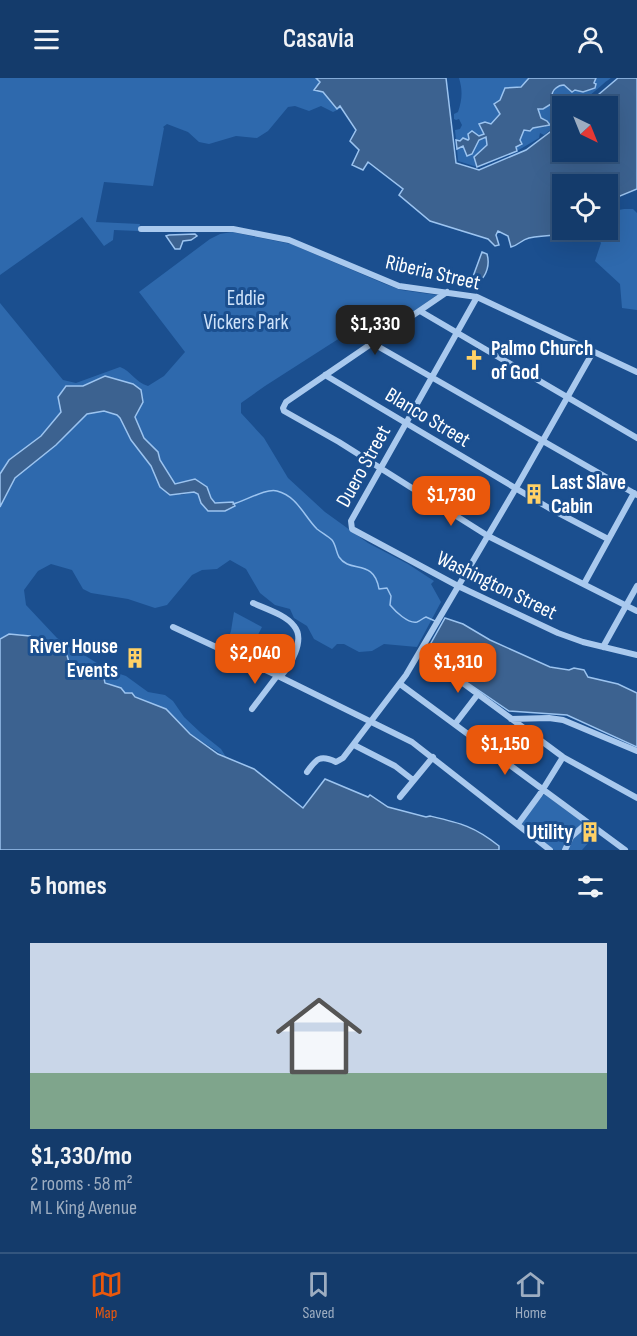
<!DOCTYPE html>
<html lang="en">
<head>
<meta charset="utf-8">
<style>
  body { margin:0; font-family:"Sofia Sans Condensed",sans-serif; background:#214673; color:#f1f3f6; height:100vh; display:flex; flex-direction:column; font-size:22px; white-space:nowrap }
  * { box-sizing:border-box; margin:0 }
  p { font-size:20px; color:#9dadc1 }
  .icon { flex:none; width:33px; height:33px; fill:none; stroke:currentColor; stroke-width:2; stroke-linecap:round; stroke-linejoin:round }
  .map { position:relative; height:772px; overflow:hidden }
  .panel { display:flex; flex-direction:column; background:#143b6b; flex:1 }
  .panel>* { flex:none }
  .needle { width:39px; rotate:137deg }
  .fabs { position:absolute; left:552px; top:18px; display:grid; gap:12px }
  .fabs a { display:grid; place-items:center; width:66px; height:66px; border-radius:0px; background:#143b6b; box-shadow:0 6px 24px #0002,0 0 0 2px #33557e; font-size:30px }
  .price { position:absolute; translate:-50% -51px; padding:0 14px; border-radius:12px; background:#ea580c; color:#fff; font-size:20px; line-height:39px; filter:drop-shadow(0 2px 3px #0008) }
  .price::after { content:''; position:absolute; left:50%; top:36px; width:18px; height:14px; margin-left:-9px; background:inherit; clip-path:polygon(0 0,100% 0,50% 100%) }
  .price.on { background:#222; color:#fff }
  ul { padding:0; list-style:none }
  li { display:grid; align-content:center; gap:12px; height:318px; padding:0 30px }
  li+li { border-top:2px solid #33557e }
  li span { display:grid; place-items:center; height:186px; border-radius:0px; color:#555 }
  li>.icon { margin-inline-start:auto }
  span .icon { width:108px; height:108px; fill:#fffc; stroke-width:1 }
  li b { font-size:26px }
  h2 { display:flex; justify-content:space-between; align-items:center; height:72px; padding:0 30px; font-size:26px }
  header { display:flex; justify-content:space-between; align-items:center; height:78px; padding:0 30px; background:#143b6b; font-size:27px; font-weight:600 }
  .tabs { display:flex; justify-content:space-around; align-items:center; height:84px; border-top:2px solid #33557e; background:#143b6b; font-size:16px; color:#9dadc1 }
  .tabs a { display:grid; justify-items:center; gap:3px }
  .tabs .on { color:#ea580c }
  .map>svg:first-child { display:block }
</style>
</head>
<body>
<header><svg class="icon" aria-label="menu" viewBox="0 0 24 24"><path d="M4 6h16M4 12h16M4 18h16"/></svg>Casavia<svg class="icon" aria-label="person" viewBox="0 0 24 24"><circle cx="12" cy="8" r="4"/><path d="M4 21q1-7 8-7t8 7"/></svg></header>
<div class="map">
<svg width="637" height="772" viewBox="0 0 637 772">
  <rect width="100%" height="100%" fill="#1b4f8f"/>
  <path fill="#2e69ad" d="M0,0H316L320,4L315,10L323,14L337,30L339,27L341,30L333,34L321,28L309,33L295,28L288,29L268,53L257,60L236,58L209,66L199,64L188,54L167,46L163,49L164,50L153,108L104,104L96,144L140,146L138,153L114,152L113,162L104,168L82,139L0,197Z
    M459,0H529L520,9L505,10L497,27L500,36L493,45L480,46L484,56L479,58L472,53L468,56L469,62L462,61L461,63L456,62L455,52L460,51L462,47L459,41L456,42L454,41V36L458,34C462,22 463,13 459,0Z
    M596,0H611C603,5 597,12 589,18L588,23L581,28H567L566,24L557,23L552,18L556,10L562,7C572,12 583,13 595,10L593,5Z
    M551,26L556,30L562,31V43L544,57L540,55L539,60L517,73L516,69L522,67L520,62L524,52L532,53L533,50L545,49L546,42L541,40L538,31H543Z
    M486,59L487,67L479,74L477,89L458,83L457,71L463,68L466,74L472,76L479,62Z
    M624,131H633L637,135V232L622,230L620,206L595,183L601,165L596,157L582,156L571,158L574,152H608V134Z
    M232,154L291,166L385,206L401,212L437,217L394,247L382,233L265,308L241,325V335L264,360L288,400L325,434L368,465L408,486L434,503L431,506L441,524L417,569L384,566L372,573L359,574L344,566H337L332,571L314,561L307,548L294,540L290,531L275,527L260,515L246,491L230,482L217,491L202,492L192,497L167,527L155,530L128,521L91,515L83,511L72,492L51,486L38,493L24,512L26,527L57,560L108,592L126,598L148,614L165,617L173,623L184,639L201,655L221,671L226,679L190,656L162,630L135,619L130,614L125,615C117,608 108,608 100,598L98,601L93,599V593L91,591L88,596L86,595L69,584L67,574C61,572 55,574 49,570C32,561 19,549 0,561V429L15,400L56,367L87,336L104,333L117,337L124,345L131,362L151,388L181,417L194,414L199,416L206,432L233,424L216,425L211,420L207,409L195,401L175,406L160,382L158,374L144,360L135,338L143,324L105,298L83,308L41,358L9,382L0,396V225L63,302L76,305L120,289C131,293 135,304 148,308L164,298L185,274L139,214L210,161L220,156Z
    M234,534L262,549L247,578L226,567L231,553Z
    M544,716L597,755L582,772H554L521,745Z"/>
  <path fill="#3c6290" stroke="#9cc4f0" stroke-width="1.5" d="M316,0H446L456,85L479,92L526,72L562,45V74H608V28H585L618,0H637V111L608,123V106H562V152H572L569,156C556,157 542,157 529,160C521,162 519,167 511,169L508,158L498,153L496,157L499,167L495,168L488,161L430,143L399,117L403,111L368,84L363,92L352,87L359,72L350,63L356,52L340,28L337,31L323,14L314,12L320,4Z
    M529,0H596L594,5L596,6L595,10L583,14L575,12L572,14L564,7C558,7 552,12 552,18L557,23H565L567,28H562V31L556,30L551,26L543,31H538L541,40L547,43L550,47L533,50L530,53L524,52L520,62L522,66L516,69L517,73L477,89L474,79L487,67L486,59L479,62L472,76L467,78L463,68L457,71L456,62L460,63L463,60L468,62L469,61L468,56L472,53L479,58L484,56L479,46L485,44L491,46L500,36L494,26L500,22L505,10L521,9Z
    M195,156L197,158L191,162L183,163L180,171H175L166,158L169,157Z
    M482,174L487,176C490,186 487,197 479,204H471Z
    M105,298L133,306L141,312L143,324L135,339L144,360L158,374L160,382L175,406L195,401L207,409L211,420L215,425L233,424L235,428L225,433H208L201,425L198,416L194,414L170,417L160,409L151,388L131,362L120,340L117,337L104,333L87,336L56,367L15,400L0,429V396L9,382L41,358L61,334L58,319L66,308H83Z
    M445,540L463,546L490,562L550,589L569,592L574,590L584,592L588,599L618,606L637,615V669L567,637L509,633L446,590L431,577V565Z
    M9,556L30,558L52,572L66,574L69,584L86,595L88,596L92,591L93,599L98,601L103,596L105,605L121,610L125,615H132L135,619L166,631L190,656L218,676L254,691L303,730L325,701L368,719L370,717L388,729L426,739L430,738C460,745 474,748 499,768V772H0V561Z"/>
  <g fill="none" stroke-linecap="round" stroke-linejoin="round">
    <path stroke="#9cc4f0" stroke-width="1.5" d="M233,426C245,423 266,410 277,413C297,418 304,438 317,451C322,455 328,458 332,462C336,467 336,474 339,479C350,496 374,480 379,511L387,510L391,518L390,527C395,533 408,546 417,544C420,543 423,540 426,539L435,543"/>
    <path stroke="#a9c9ee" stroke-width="6" d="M141,151H233L289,162L399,208L477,219L637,294
      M447,214L286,324L283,330L284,333L339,364L488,458L637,533
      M477,219L351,443L352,451L458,508L558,555L583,564L637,577
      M420,233L637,360
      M372,265L637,417
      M325,297L549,430L608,461
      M584,506L634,415
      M253,525C266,531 286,537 294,548C306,562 290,588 280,599
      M173,549L274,596L412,664L550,772
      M603,569L637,508
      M421,572L448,594L563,679L637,720
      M400,606L625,772
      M252,631L277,598
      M511,641L549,640L563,642L637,673
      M455,646L478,616
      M354,667L395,688L413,702
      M307,694C316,681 320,676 336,684L343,680L406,597L516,410L593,274
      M400,719L433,679
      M518,746L540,716L563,679
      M565,772L571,759L587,745"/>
  </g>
  <defs>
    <g id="church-bare" transform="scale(1.62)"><path d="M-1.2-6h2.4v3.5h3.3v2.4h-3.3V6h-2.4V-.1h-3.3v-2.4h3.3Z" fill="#ffd166" stroke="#1b4f8f" stroke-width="2.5" paint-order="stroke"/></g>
    <g id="building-bare" transform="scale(1.62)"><path d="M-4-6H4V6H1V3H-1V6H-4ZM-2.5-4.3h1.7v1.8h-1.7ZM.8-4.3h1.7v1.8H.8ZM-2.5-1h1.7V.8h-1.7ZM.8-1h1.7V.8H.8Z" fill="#ffd166" stroke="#1b4f8f" stroke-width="2.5" paint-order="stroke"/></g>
  </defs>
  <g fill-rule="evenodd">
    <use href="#church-bare" x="474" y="282"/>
    <use href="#building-bare" x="534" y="416"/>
    <use href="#building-bare" x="135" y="580"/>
    <use href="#building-bare" x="590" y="754"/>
  </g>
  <g text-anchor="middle" stroke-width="6" stroke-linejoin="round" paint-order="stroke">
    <g font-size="21" fill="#fff" stroke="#1b4f8f">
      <text transform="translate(433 194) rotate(13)" y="7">Riberia Street</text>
      <text transform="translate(428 339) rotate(31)" y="7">Blanco Street</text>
      <text transform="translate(363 388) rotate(-61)" y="7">Duero Street</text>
      <text transform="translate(497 507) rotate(26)" y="7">Washington Street</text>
    </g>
    <g font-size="21" fill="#cfe3fa" stroke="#1b4f8f">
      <text x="246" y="227">Eddie<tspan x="246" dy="24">Vickers Park</tspan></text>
    </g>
    <g font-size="21" font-weight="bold" fill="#fff" stroke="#1b4f8f" text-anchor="start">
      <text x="491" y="277">Palmo Church<tspan x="491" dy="24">of God</tspan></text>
      <text x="551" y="411">Last Slave<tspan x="551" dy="24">Cabin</tspan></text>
      <text x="118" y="575" text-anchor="end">River House<tspan x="118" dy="24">Events</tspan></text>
      <text x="573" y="761" text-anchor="end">Utility</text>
    </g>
  </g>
</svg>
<div class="fabs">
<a><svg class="needle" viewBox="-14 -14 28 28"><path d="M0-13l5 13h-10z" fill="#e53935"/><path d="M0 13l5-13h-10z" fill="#9dadc1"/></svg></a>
<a><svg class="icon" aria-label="locate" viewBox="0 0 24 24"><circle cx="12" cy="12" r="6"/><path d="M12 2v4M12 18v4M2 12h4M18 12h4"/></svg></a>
</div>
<b class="price on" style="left:375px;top:278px">$1,330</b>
<b class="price" style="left:451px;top:449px">$1,730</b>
<b class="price" style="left:255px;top:607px">$2,040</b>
<b class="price" style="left:458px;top:616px">$1,310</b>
<b class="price" style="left:505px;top:698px">$1,150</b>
</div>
<section class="panel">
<h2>5 homes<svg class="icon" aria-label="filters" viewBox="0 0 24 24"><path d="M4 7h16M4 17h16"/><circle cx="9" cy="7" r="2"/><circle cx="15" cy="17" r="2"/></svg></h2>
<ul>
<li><span style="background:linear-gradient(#c9d6e8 70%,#7fa58c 0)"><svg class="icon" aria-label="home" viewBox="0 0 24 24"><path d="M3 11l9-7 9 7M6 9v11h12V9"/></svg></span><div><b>$1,330/mo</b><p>2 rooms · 58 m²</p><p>M L King Avenue</p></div></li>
</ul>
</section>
<nav class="tabs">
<a class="on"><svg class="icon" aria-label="map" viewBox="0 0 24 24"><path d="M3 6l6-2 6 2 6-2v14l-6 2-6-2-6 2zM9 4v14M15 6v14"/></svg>Map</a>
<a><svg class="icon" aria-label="saved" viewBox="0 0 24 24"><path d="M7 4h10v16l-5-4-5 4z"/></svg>Saved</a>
<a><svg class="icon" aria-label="home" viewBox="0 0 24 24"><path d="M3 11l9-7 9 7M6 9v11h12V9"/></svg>Home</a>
</nav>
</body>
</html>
